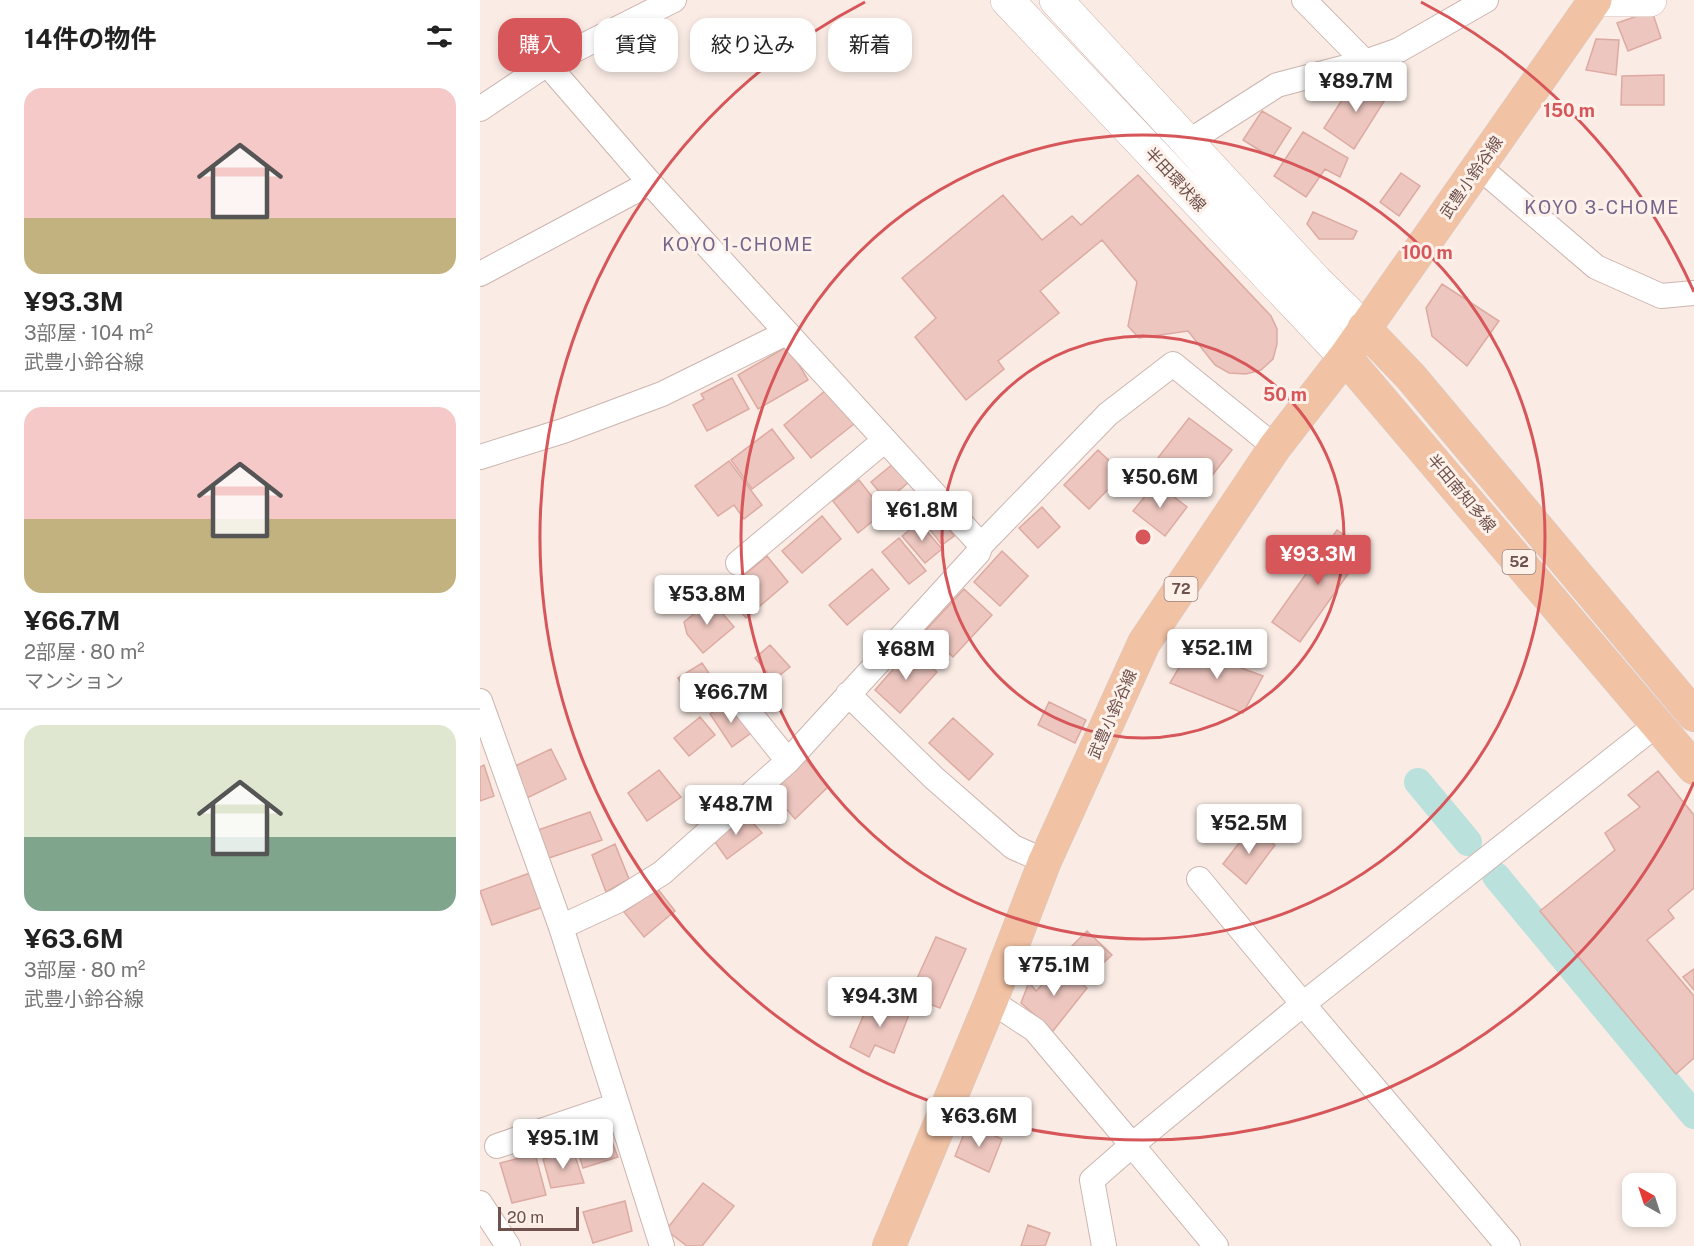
<!DOCTYPE html>
<html lang="ja">
<head>
<meta charset="utf-8">
<style>
  body { margin:0; font-family:"Public Sans","Noto Sans JP",sans-serif; background:#f2f2f2; color:#222; height:100vh; display:flex; flex-direction:column; font-size:22px; white-space:nowrap }
  * { box-sizing:border-box; margin:0 }
  p { font-size:20px; color:#767676 }
  .icon { flex:none; width:33px; height:33px; fill:none; stroke:currentColor; stroke-width:2; stroke-linecap:round; stroke-linejoin:round }
  .map { position:relative; flex:1; overflow:hidden }
  .details { display:flex; flex-direction:column; background:#fff; width:480px }
  .details>* { flex:none }
  .guide { position:absolute; left:18px; top:18px; width:570px; height:54px; display:flex; gap:12px }
  .needle { width:39px; rotate:321deg }
  .tools { position:absolute; left:1142px; top:1173px; display:grid; gap:12px }
  .tools a { display:grid; place-items:center; width:54px; height:54px; border-radius:12px; background:#fff; box-shadow:0 3px 9px #0003; font-size:30px }
  .scale { position:absolute; left:18px; bottom:15px; width:81px; box-sizing:border-box; padding-left:6px; border:3px solid #6f514d; border-top:0; font-size:16px; line-height:21px; white-space:nowrap; color:#6f514d; -webkit-text-stroke:4px #fdf1ea; paint-order:stroke }
  .price { position:absolute; translate:-50% -51px; padding:0 14px; border-radius:6px; background:#fff; color:#222; font-size:20px; line-height:39px; filter:drop-shadow(0 2px 3px #0008) }
  .price::after { content:''; position:absolute; left:50%; top:36px; width:18px; height:14px; margin-left:-9px; background:inherit; clip-path:polygon(0 0,100% 0,50% 100%) }
  .price.current { background:#d75659; color:#fff }
  ul { padding:0; list-style:none }
  li { display:grid; align-content:center; gap:12px; height:318px; padding:0 24px }
  li+li { border-top:2px solid #e0e0e0 }
  li span { display:grid; place-items:center; height:186px; border-radius:18px; color:#555 }
  li>.icon { margin-inline-start:auto }
  span .icon { width:108px; height:108px; fill:#fffc; stroke-width:1 }
  li b { font-size:26px }
  h2 { display:flex; justify-content:space-between; align-items:center; height:72px; padding:0 24px; font-size:26px }
  .chip { padding:0 21px; border-radius:18px; background:#fff; box-shadow:0 3px 9px #0003; font-size:21px; line-height:54px }
  .chip.current { background:#d75659; color:#fff }
  main { display:flex; flex:1; min-height:0 }
  .map>svg:first-child { display:block }
</style>
</head>
<body>
<main>
<section class="details">
<h2>14件の物件<svg class="icon" aria-label="filters" viewBox="0 0 24 24"><path d="M4 7h16M4 17h16"/><circle cx="9" cy="7" r="2"/><circle cx="15" cy="17" r="2"/></svg></h2>
<ul>
<li><span style="background:linear-gradient(#f6c9c9 70%,#c2b280 0)"><svg class="icon" aria-label="home" viewBox="0 0 24 24"><path d="M3 11l9-7 9 7M6 9v11h12V9"/></svg></span><div><b>¥93.3M</b><p>3部屋 · 104 m²</p><p>武豊小鈴谷線</p></div></li>
<li><span style="background:linear-gradient(#f6c9c9 60%,#c2b280 0)"><svg class="icon" aria-label="home" viewBox="0 0 24 24"><path d="M3 11l9-7 9 7M6 9v11h12V9"/></svg></span><div><b>¥66.7M</b><p>2部屋 · 80 m²</p><p>マンション</p></div></li>
<li><span style="background:linear-gradient(#dfe7d0 60%,#7fa58c 0)"><svg class="icon" aria-label="home" viewBox="0 0 24 24"><path d="M3 11l9-7 9 7M6 9v11h12V9"/></svg></span><div><b>¥63.6M</b><p>3部屋 · 80 m²</p><p>武豊小鈴谷線</p></div></li>
</ul>
</section>
<div class="map">
<svg width="1214" height="1246" viewBox="0 0 1214 1246">
  <rect width="100%" height="100%" fill="#faece5"/>
  <g fill="none" stroke-linecap="round" stroke-linejoin="round">
    <path stroke="#bbe1dd" stroke-width="28" d="M938,782L988,842
      M1016,876L1214,1115"/>
  </g>
  <path fill="#ecc6bf" stroke="#ddaaa1" stroke-width="1.5" d="M1172,11L1181,38L1148,51L1137,23Z
    M1116,39L1139,40L1136,75L1106,70Z
    M1184,75V105H1141L1142,76Z
    M876,78L908,95L874,149L844,128Z
    M782,111L811,128L792,158L763,140Z
    M823,132L868,158L860,177L845,169L826,197L794,176Z
    M921,173L940,186L919,216L900,202Z
    M658,175L791,316L797,329V344L793,359L781,370L766,374L749,373L735,365L708,331L659,338L648,326L657,282L622,240L560,291L579,313L518,361L524,369L486,400L435,337L456,318L422,278L523,195L562,240L592,216L601,225Z
    M833,212L877,231L873,239H839L827,224Z
    M962,284L1019,321L987,366L952,336L946,308Z
    M308,346L328,380L278,409L258,375Z
    M252,378L269,409L227,431L213,405L224,399L221,394Z
    M346,390L374,424L331,458L304,425Z
    M709,418L752,450L720,491L677,459Z
    M292,429L314,458L272,489L251,460Z
    M618,450L643,474L609,509L584,485Z
    M249,461L282,505L264,519L254,505L238,516L215,486Z
    M414,463L430,481L407,501L391,482Z
    M379,480L404,512L378,533L353,501Z
    M676,483L707,507L685,536L653,511Z
    M562,507L580,527L558,548L539,528Z
    M453,509L474,536L462,545L441,518Z
    M342,516L361,539L322,573L302,551Z
    M439,522L462,549L445,563L422,536Z
    M857,530L885,550L820,642L792,622Z
    M419,538L446,571L429,584L402,552Z
    M522,551L548,576L520,606L494,582Z
    M287,556L308,582L266,618L244,592Z
    M392,569L409,589L367,625L349,605Z
    M484,589L512,615L473,657L445,631Z
    M231,600L254,627L223,653L207,634L204,622Z
    M290,645L310,667L294,680L275,658Z
    M431,649L457,672L420,713L395,690Z
    M710,649L783,676L763,713L690,683Z
    M222,663L239,688L214,704L198,678Z
    M249,701L271,733L252,747L230,714Z
    M569,702L606,720L595,743L558,725Z
    M220,717L235,735L209,756L194,738Z
    M473,718L513,754L489,780L449,743Z
    M71,749L86,779L43,800L31,768Z
    M325,759L348,787L315,819L291,791Z
    M4,765L14,796L0,801V767Z
    M179,770L201,797L167,821L148,793Z
    M1178,771L1214,815V888L1188,910L1194,918L1167,940L1214,996V1058L1196,1074L1060,911L1135,850L1125,833L1160,807L1148,795Z
    M110,812L122,840L66,859L58,830Z
    M264,813L282,833L247,859L232,838Z
    M772,826L795,845L766,884L743,864Z
    M135,844L149,879L126,892L112,855Z
    M50,873L63,907L12,925L0,891Z
    M177,888L195,911L164,937L144,912Z
    M607,931L632,955L604,980L579,959Z
    M456,937L486,949L460,1008L429,996Z
    M582,965L607,988L573,1031L541,1003L549,982L556,991Z
    M1214,969V990L1203,977Z
    M390,1000L430,1012L414,1053L395,1045L389,1057L370,1047Z
    M488,1124L522,1139L509,1172L475,1156Z
    M126,1127L138,1157L103,1168L93,1136Z
    M93,1150L104,1183L71,1188L63,1159Z
    M55,1154L66,1195L32,1203L20,1163Z
    M223,1183L254,1206L222,1246H207L186,1230Z
    M145,1201L152,1231L113,1243L103,1212Z
    M548,1225L570,1233L565,1246H541Z"/>
  <g fill="none" stroke-linecap="round" stroke-linejoin="round">
    <g stroke="#ccb5af" stroke-width="26">
      <path id="street" d="M824,0L885,62L919,50L1006,0
        M67,64L170,183L501,545
        M0,109L67,64L194,0
        M708,142L797,85L885,62
        M999,167L1116,267L1181,296L1214,293
        M0,274L170,183
        M0,457L83,431L182,394L306,333
        M258,563L405,440
        M249,687L308,761
        M368,694L454,778L533,847L565,861
        M0,701L81,927L182,1246
        M81,927L137,901L182,873L308,761L498,553L501,545L628,414L693,364L795,447
        M511,1001L555,1030L652,1145L823,1004L719,879
        M17,1146L137,1105
        M0,1203L28,1246
        M624,1246L612,1180L652,1145L736,1246
        M1028,1246L823,1004L1176,725"/>
    </g>
    <g stroke="#ceb4ad" stroke-width="34">
      <path id="secondary" d="M527,0L865,357
        M576,0L836,281L884,328
        M1115,0H1170"/>
    </g>
    <g stroke="#d4cbca" stroke-width="34">
      <path id="primary" d="M884,328L931,377L1214,715
        M865,357L1214,768
        M409,1246L511,1001L565,861L664,643L795,447L865,357L1115,0"/>
    </g>
    <use href="#street" stroke="#fff" stroke-width="24"/>
    <use href="#secondary" stroke="#fff" stroke-width="33"/>
    <use href="#primary" stroke="#f2c2a4" stroke-width="33"/>
  </g>
  <g fill="none" stroke="#d75659" stroke-width="3">
    <circle cx="663" cy="537" r="201"/>
    <circle cx="663" cy="537" r="402"/>
    <path d="M1214 782A603 603 0 1 1 385 2M941 2A603 603 0 0 1 1214 292"/>
  </g>
  <g text-anchor="middle" stroke-width="6" stroke-linejoin="round" paint-order="stroke">
    <g fill="#fdf1ea" stroke="#9a817c" stroke-width="1.5">
      <rect x="1022.5" y="550" width="33" height="24" rx="4.5"/>
      <rect x="684.5" y="577" width="33" height="24" rx="4.5"/>
    </g>
    <g font-size="15" font-weight="bold" fill="#6f514d">
      <text x="1039" y="567">52</text>
      <text x="701" y="594">72</text>
    </g>
    <g font-size="16" fill="#6f514d" stroke="#fdf1ea">
      <text transform="translate(991 177) rotate(-55)" y="6">武豊小鈴谷線</text>
      <text transform="translate(696 179) rotate(47)" y="6">半田環状線</text>
      <text transform="translate(982 493) rotate(50)" y="6">半田南知多線</text>
      <text transform="translate(632 714) rotate(-66)" y="6">武豊小鈴谷線</text>
    </g>
    <g font-size="18" letter-spacing="1.5" fill="#75658c" stroke="#fdf1ea">
      <text x="1122" y="214">KOYO 3-CHOME</text>
      <text x="258" y="251">KOYO 1-CHOME</text>
    </g>
  </g>
  <circle cx="663" cy="537" r="9" fill="#d75659" stroke="#fdf1ea" stroke-width="3"/>
  <g font-size="18" text-anchor="middle" font-weight="bold" fill="#d75659" stroke="#fdf1ea" stroke-width="6" stroke-linejoin="round" paint-order="stroke">
    <text x="1089" y="117">150 m</text>
    <text x="947" y="259">100 m</text>
    <text x="805" y="401">50 m</text>
  </g>
</svg>
<div class="tools">
<a><svg class="needle" viewBox="-14 -14 28 28"><path d="M0-13l5 13h-10z" fill="#e53935"/><path d="M0 13l5-13h-10z" fill="#767676"/></svg></a>
</div>
<div class="scale">20 m</div>
<b class="price" style="left:876px;top:113px">¥89.7M</b>
<b class="price" style="left:680px;top:509px">¥50.6M</b>
<b class="price" style="left:442px;top:542px">¥61.8M</b>
<b class="price current" style="left:838px;top:586px">¥93.3M</b>
<b class="price" style="left:227px;top:626px">¥53.8M</b>
<b class="price" style="left:737px;top:680px">¥52.1M</b>
<b class="price" style="left:426px;top:681px">¥68M</b>
<b class="price" style="left:251px;top:724px">¥66.7M</b>
<b class="price" style="left:256px;top:836px">¥48.7M</b>
<b class="price" style="left:769px;top:855px">¥52.5M</b>
<b class="price" style="left:574px;top:997px">¥75.1M</b>
<b class="price" style="left:400px;top:1028px">¥94.3M</b>
<b class="price" style="left:499px;top:1148px">¥63.6M</b>
<b class="price" style="left:83px;top:1170px">¥95.1M</b>
<div class="guide">
<a class="chip current">購入</a>
<a class="chip">賃貸</a>
<a class="chip">絞り込み</a>
<a class="chip">新着</a>
</div>
</div>
</main>
</body>
</html>
